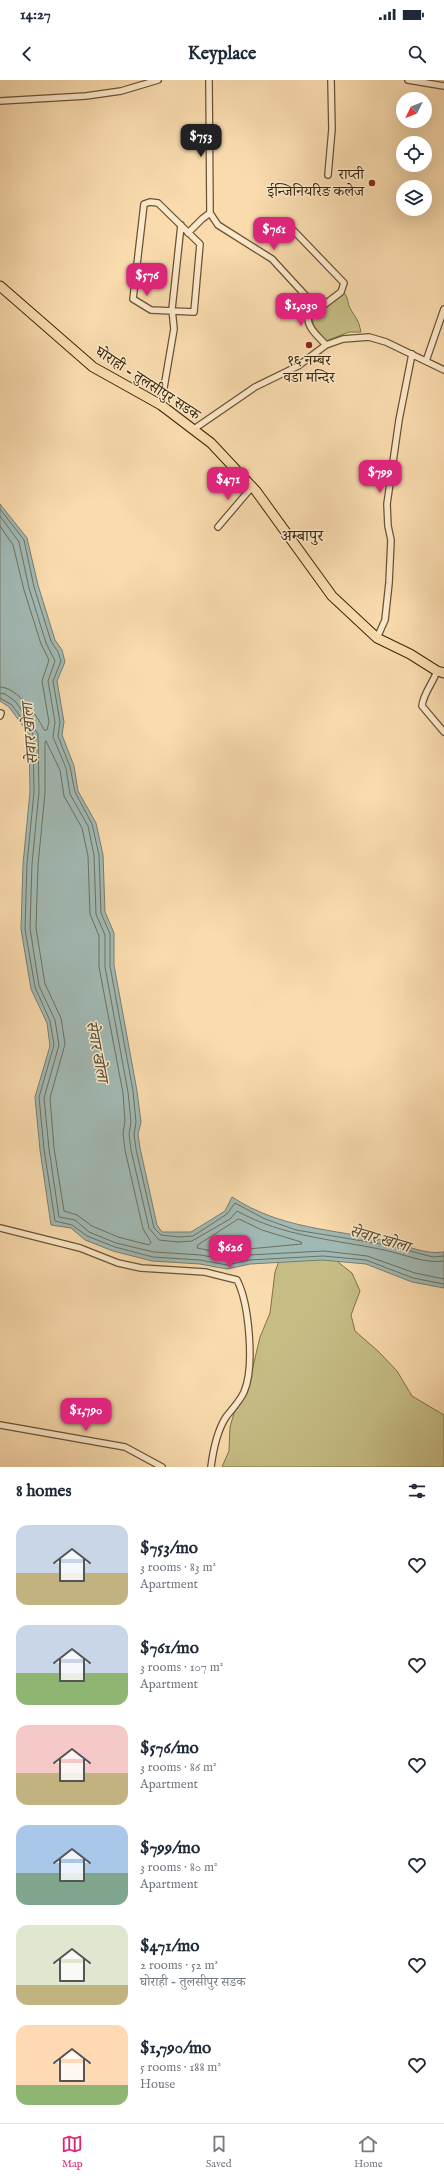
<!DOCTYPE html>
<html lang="en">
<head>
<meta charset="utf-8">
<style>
  body { margin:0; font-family:"IM FELL English","Noto Serif Devanagari",serif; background:#f2f2f3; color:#1f2937; height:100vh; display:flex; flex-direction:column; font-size:15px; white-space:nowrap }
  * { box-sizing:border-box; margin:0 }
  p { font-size:13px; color:#747a83 }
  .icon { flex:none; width:22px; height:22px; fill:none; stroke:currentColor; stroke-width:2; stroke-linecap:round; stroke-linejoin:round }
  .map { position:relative; height:1387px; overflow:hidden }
  .sheet { display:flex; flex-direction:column; background:#fff; flex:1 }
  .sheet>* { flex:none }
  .needle { width:26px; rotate:227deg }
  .tools { position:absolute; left:396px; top:12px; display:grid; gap:8px }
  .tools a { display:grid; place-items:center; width:36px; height:36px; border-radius:50%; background:#fff; box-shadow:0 4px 16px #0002; font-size:20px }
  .price { position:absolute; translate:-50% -34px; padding:0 9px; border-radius:8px; background:#db2777; color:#fff; font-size:13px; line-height:26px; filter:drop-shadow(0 1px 2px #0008) }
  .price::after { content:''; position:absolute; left:50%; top:24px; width:12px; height:9px; margin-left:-6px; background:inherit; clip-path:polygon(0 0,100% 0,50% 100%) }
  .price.on { background:#222; color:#fff }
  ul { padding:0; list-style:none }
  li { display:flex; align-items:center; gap:12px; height:100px; padding:0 16px }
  li span { display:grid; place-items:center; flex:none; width:112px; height:80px; border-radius:12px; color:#555 }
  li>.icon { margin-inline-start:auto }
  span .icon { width:48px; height:48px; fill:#fffc; stroke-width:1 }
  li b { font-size:17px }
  h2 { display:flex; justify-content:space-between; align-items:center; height:48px; padding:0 16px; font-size:17px }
  .status { display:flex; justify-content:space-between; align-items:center; height:28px; padding:0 20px; background:#fff; direction:ltr }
  .status svg { height:11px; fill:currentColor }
  header { display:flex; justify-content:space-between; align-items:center; height:52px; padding:0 16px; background:#fff; font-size:18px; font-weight:700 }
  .menu { display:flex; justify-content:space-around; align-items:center; height:56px; border-top:1px solid #e0e1e3; background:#fff; font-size:11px; color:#747a83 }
  .menu a { display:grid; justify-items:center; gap:2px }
  .menu .on { color:#db2777 }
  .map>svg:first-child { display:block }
</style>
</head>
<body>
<div class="status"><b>14:27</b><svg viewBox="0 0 49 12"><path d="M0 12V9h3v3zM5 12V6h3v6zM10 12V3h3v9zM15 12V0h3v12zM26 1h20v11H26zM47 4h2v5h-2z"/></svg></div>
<header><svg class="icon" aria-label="back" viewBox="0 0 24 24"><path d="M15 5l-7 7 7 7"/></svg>Keyplace<svg class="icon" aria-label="search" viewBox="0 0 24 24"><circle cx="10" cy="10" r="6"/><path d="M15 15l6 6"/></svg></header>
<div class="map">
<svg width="444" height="1387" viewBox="0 0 444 1387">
  <rect width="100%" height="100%" fill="#f9dbae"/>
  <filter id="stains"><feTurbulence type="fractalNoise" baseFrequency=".005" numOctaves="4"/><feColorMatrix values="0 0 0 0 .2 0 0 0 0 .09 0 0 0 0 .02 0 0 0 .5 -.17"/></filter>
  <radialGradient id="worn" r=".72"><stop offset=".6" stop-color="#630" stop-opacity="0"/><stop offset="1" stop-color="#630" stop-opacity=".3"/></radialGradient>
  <path fill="#c6bd85" stroke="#807246" d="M344,213C349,218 347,223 350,228C356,239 358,238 361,252H349L326,261L314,246L312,238Z
    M333,1178L352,1193L360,1211L351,1235L355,1251L379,1272L397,1291L412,1316L444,1335V1387H222L229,1371L230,1347L234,1333L247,1312L260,1257L270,1233L275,1192L279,1181Z"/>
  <path fill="#a1b9b4" stroke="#787e6f" d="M0,424L27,458L38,505L55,560L62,570L65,582L57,601L64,642L62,655L74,686L78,711L96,743L103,775L105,832L114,853V885L137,1011L141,1042L138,1054L140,1068L157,1145L162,1152H191L225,1131L232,1117C281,1149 332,1149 387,1161C406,1165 425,1175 444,1172V1208L412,1202L366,1184L322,1180L250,1184L227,1189L200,1184L152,1181L113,1171L85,1160L71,1148L51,1145L40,1070L35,1017L50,966L47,943L31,909L21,849L23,784L30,712L29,654L9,627L0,621Z"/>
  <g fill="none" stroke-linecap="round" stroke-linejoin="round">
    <path stroke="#6e705e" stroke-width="1" d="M0,429L24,460L34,507L51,561L58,572L61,581L53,601L60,642L58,656L70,687L75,712L92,744L99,775L101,833L110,854V886L133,1011L136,1042L134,1054L136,1069L154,1148L161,1155L179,1157L193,1156L227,1134L235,1123L265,1139L296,1150L387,1165L433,1177L444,1176
      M0,436L19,462L29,508L46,563L55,581L48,601L55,642L53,657L66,688L70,714L88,746L94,775L96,834L105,855V887L128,1012L131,1042L129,1054L131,1070L149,1148L159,1160L178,1162L192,1161L230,1139L237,1131C284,1157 332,1159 384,1170C404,1174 424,1184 444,1181
      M0,446L13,465L24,510L41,564L49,580L42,601L49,642L47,650H44C38,636 17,607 0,607
      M0,613L5,614L15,621L38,654L39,712L32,784L30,848L39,906L55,940L59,965L44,1018L49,1069L59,1137L75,1140L89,1152L116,1163L154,1172L201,1175L227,1180L249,1175L324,1171L367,1176L415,1193L444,1199
      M0,618L12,625L33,654L34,712L27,784L25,849L35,907L50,941L54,965L39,1017L44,1069L55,1141L72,1145L87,1156L115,1167L153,1177L200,1180L227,1185L249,1180L323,1176L366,1180L413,1198L444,1204
      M46,661L60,690L64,716L82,748L88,776L90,834L99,856V887L123,1013L125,1041L123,1053L125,1070L143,1149L151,1162L149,1165L118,1157L92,1146L77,1135L64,1131L54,1068L50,1018L65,964L61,938L45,904L36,848L38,785L45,713V663Z
      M239,1139L262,1150L301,1162L302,1164L248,1169L227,1174L197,1168L198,1165Z"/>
    <g stroke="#6a5332" stroke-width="8">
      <path id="street" d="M408,0L444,6
        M0,21L86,16L121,11L158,0
        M328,95L332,49L331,0
        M150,122L158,123L200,164L194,232L151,230L133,219L144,124Z
        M210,133L218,145L272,179L317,228
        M294,151L344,203L341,212L308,237C307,248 319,257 326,265
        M188,153L202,139L210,133L209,0
        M426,281L444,229
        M161,325L174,249L172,229L181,145
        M194,349L255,307L298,286L326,265L343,259L369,257L386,262L444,290
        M218,447L252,407
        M377,558L385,540L389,503L391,460L388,446L387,424L399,340L412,274
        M437,591C433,603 423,614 422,626L444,652
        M0,636L1,633
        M0,1148L80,1168L118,1183L141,1188L205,1192L237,1200C249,1223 255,1287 244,1312C240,1321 232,1329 226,1337C217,1351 213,1371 211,1387
        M0,1345L125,1367L162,1387"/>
    </g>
    <g stroke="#3a2608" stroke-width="11">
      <path id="primary" d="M0,206L93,287L161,325L211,363L256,411L332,516L377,558L410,574L437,591L444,593"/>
    </g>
    <use href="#street" stroke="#fbe8ca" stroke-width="5.5"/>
    <use href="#primary" stroke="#f9dbae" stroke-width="9"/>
  </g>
  <g fill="#8f2418" stroke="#fbe8ca" stroke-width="1.5">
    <circle cx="372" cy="103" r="4"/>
    <circle cx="309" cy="265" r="4"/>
  </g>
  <g text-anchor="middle" stroke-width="3" stroke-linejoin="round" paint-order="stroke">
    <g font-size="15" fill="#3a2608" stroke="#fbe8ca" text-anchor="end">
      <text x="364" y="99">राप्ती<tspan x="364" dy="17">ईन्जिनियरिङ कलेज</tspan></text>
      <text x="309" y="285" text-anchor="middle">१६ नम्बर<tspan x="309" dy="17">वडा मन्दिर</tspan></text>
    </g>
    <g font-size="15" fill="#3a2608" stroke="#fbe8ca">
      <text transform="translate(148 303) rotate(33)" y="5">घोराही - तुलसीपुर सडक</text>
    </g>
    <g font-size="16" fill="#3a2608" stroke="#fbe8ca">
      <text x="302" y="461">अम्बापुर</text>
    </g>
    <g font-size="16" font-style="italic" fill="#544b33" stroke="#fbe8ca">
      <text transform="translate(29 654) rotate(-95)" y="6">सेवार खोला</text>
      <text transform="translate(98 971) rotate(79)" y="6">सेवार खोला</text>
      <text transform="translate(380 1158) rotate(16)" y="6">सेवार खोला</text>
    </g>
  </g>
  <rect width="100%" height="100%" filter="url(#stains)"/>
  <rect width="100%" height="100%" fill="url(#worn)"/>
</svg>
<div class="tools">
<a><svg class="needle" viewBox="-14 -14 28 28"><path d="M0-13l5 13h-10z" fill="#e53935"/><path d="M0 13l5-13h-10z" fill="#747a83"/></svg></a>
<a><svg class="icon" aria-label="locate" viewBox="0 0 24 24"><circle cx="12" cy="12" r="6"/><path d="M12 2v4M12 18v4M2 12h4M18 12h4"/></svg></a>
<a><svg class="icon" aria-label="layers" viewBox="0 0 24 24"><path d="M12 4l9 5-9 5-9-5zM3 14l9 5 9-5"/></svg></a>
</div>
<b class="price on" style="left:201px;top:78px">$753</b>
<b class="price" style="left:274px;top:171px">$761</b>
<b class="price" style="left:147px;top:217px">$576</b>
<b class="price" style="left:301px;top:247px">$1,030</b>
<b class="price" style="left:380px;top:414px">$799</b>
<b class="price" style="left:228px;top:421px">$471</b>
<b class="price" style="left:230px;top:1189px">$626</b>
<b class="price" style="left:86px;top:1352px">$1,790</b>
</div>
<section class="sheet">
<h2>8 homes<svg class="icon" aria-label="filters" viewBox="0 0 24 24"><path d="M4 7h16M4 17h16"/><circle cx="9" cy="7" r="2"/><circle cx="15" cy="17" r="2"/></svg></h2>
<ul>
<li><span style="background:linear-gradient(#c9d6e8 60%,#c2b280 0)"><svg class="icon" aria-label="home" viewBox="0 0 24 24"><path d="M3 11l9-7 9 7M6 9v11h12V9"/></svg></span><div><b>$753/mo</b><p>3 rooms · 83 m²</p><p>Apartment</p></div><svg class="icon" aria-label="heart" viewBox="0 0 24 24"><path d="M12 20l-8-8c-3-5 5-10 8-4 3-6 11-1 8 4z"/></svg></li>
<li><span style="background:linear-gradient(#c9d6e8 60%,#8fb573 0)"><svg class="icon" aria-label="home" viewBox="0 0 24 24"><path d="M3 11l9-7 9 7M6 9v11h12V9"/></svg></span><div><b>$761/mo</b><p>3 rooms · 107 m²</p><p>Apartment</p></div><svg class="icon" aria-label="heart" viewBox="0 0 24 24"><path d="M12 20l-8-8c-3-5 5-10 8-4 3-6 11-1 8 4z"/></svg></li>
<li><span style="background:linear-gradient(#f6c9c9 60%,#c2b280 0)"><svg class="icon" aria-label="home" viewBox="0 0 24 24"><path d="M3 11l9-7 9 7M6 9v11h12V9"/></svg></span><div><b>$576/mo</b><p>3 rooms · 86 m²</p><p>Apartment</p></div><svg class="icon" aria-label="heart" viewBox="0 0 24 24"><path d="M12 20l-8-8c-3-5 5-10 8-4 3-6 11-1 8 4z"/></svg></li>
<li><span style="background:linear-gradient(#a9c7e8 60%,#7fa58c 0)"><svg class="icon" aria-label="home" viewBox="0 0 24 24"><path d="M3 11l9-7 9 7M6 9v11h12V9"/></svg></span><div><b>$799/mo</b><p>3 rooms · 80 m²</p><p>Apartment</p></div><svg class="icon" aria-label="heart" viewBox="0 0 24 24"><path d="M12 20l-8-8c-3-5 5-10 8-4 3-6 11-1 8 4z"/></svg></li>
<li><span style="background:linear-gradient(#dfe7d0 75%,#c2b280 0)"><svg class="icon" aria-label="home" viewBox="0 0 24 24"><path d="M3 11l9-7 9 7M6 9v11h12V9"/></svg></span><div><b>$471/mo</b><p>2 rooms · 52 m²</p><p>घोराही - तुलसीपुर सडक</p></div><svg class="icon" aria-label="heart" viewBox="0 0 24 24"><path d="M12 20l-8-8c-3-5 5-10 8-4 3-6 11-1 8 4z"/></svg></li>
<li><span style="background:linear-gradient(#ffd9b3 75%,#8fb573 0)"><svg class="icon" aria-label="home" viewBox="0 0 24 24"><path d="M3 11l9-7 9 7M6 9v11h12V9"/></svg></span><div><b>$1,790/mo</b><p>5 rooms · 188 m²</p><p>House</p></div><svg class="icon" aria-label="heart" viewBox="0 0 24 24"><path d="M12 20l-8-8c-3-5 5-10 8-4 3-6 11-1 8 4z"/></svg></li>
</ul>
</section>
<nav class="menu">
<a class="on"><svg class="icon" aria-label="map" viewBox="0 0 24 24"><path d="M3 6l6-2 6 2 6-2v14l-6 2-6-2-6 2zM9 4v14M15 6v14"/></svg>Map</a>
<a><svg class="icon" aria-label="saved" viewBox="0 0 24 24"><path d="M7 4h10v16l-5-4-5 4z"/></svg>Saved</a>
<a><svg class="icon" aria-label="home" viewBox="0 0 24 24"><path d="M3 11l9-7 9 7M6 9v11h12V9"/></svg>Home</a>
</nav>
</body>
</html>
